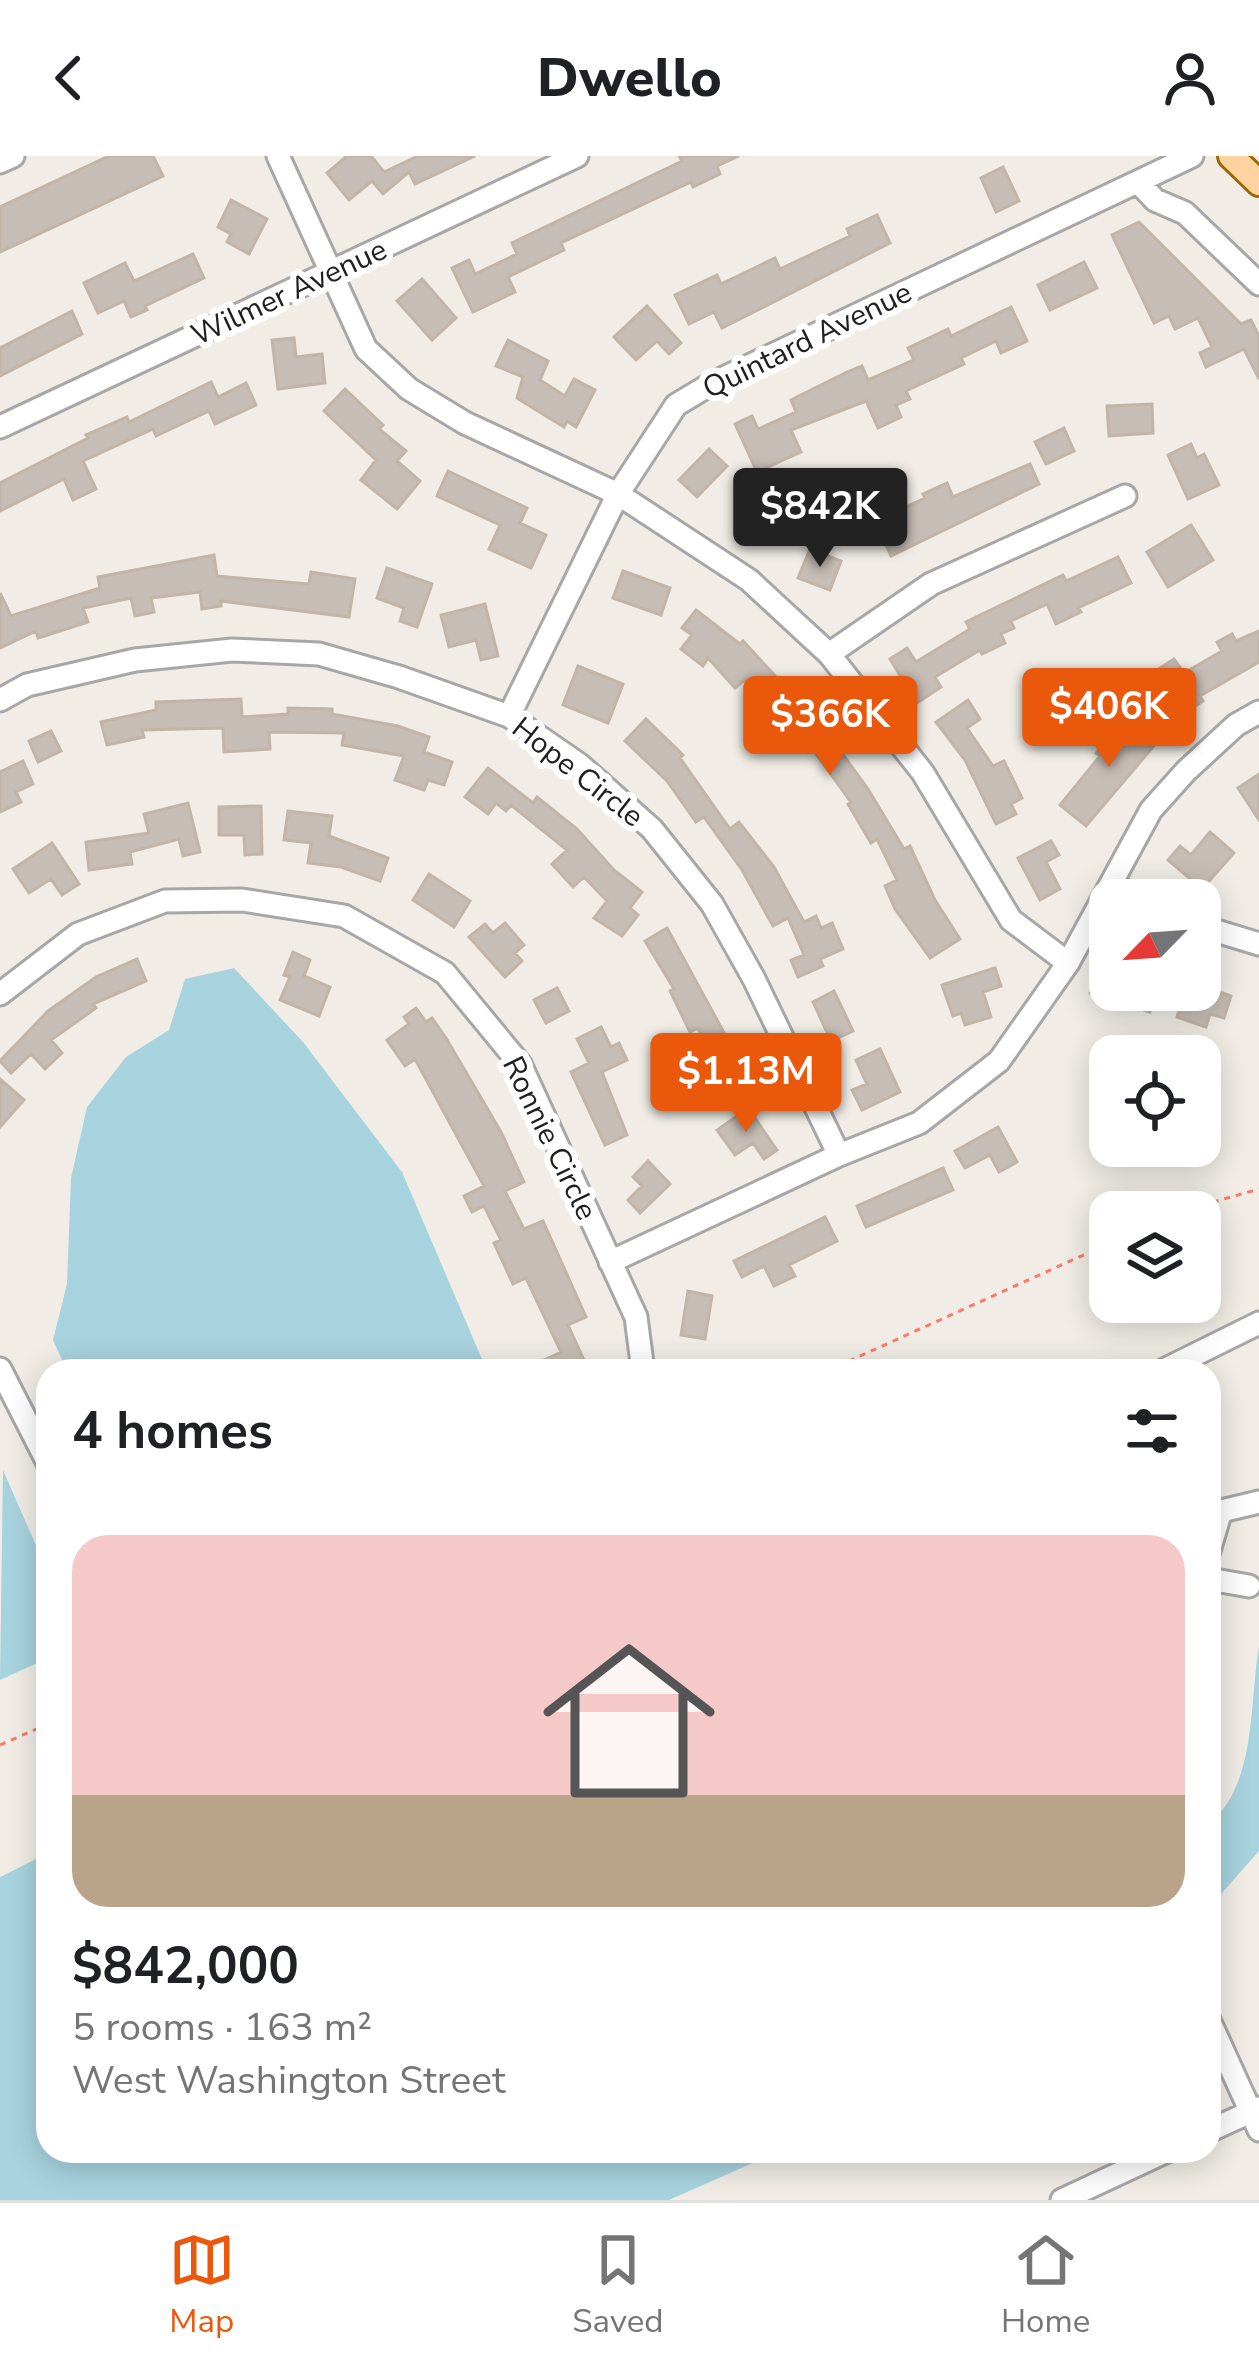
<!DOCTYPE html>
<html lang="en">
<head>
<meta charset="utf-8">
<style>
  body { margin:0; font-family:"Nunito Sans",sans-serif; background:#f6f6f6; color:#202124; height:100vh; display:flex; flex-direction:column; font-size:45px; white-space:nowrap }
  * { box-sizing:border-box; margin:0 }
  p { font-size:39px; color:#757577 }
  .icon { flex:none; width:66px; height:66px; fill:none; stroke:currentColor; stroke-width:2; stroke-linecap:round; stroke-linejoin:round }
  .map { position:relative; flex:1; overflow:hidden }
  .details { position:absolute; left:36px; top:1203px; width:1185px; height:804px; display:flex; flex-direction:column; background:#fff; border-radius:36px; box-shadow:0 6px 30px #0003 }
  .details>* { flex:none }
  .needle { width:78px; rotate:245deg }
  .controls { position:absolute; left:1089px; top:723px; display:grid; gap:24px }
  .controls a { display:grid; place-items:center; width:132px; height:132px; border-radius:24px; background:#fff; box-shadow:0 6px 30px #0003; font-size:60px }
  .price { position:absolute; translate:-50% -102px; padding:0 27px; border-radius:12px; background:#ea580c; color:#fff; font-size:39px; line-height:78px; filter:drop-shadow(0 3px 6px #0008) }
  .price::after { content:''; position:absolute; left:50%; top:72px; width:36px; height:27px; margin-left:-18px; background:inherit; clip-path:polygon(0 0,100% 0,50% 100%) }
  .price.current { background:#222; color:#fff }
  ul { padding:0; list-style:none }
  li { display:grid; align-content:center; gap:24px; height:636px; padding:0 36px }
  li+li { border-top:3px solid #e0e0e0 }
  li span { display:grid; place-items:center; height:372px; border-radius:36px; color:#555 }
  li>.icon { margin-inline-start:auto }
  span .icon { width:216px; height:216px; fill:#fffc; stroke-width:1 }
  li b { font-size:51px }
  h2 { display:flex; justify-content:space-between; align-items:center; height:144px; padding:0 36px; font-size:51px }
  header { display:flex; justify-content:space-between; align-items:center; height:156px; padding:0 36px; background:#fff; font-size:54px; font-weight:800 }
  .tabs { display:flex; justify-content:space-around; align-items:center; height:168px; border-top:3px solid #e0e0e0; background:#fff; font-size:33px; color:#757577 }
  .tabs a { display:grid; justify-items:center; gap:6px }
  .tabs .current { color:#ea580c }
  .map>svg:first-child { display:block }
</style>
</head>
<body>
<header><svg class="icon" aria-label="back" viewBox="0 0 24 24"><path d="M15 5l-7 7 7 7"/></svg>Dwello<svg class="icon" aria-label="person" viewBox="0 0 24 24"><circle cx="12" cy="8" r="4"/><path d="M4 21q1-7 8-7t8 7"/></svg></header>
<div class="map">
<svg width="1259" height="2044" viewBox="0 0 1259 2044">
  <rect width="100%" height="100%" fill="#f1ede6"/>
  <path fill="#a7d3df" d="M234,812L303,886L402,1016L487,1215H67L53,1184L67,1128L71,1022L87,951L126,901L169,874L185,823Z
    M3,1314L48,1417V1502L0,1524Z
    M1259,1491V1695L1214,1746H1209V1668C1257,1628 1249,1547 1259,1491Z
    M48,1697V1995H780L669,2044H0V1721Z"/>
  <path fill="#c6bdb6" stroke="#c3b4a8" stroke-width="3" d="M109,0H153L163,20L0,96V51Z
    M347,0H371L384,16L418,0H475L415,28L409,16L383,38L372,25L349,44L327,17Z
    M679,0H739L717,10L720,18L693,31L691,26L561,87L564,94L508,121L515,136L473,156L452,112L469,104L475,118L517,98L512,87L682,5Z
    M1003,11L1019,45L996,56L981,22Z
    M231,44L267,63L249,98L227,86L231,78L218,71Z
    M877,59L890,87L722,172L714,156L689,168L675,139L717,119L721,128L775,102L780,113L850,80L847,73Z
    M1139,66L1241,168L1251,164L1259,180V223L1244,193L1206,211L1200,197L1212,191L1198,162L1175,173L1169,160L1154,167L1112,79Z
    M193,98L204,122L145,150L147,154L131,161L124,145L98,157L84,127L125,107L134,125Z
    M1084,106L1097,132L1050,154L1038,129Z
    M422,123L456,162L432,184L397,145Z
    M647,150L681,187L669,198L657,185L636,204L614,181Z
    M1011,151L1027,185L1001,197L996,185L961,202L964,208L906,235L910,243L896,249L901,261L878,272L866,245L791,274L801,296L757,316L735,268L752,260L758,273L796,256L791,244L847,216L862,210L868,224L914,204L908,192L948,173L951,180Z
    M72,155L82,178L0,220V192Z
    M294,182L296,201L322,198L325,227L278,233L272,184Z
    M508,184L548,205L540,224L565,240L574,223L595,234L576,271L567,265L564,271L517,242L523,221L496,210Z
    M211,226L218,241L246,227L256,249L215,268L209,255L156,280L153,273L83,305L96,333L73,344L64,323L0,355V327L88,282L86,279L127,261L129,266Z
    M345,233L383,269L379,273L406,295L397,305L420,325L397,353L361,324L376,304L324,255Z
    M1152,248L1153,277L1109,280L1107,250Z
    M1064,272L1074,295L1046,308L1035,286Z
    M1191,288L1197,302L1204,298L1219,329L1188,343L1168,299Z
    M709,293L727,310L697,341L679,324Z
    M1030,308L1039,328L891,400L878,371L887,367L884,361L925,342L923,338L947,327L953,341Z
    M448,315L527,352L520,367L546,379L531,412L489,393L500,369L437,340Z
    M1191,369L1213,404L1168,431L1147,396Z
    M810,393L841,405L830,434L798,422Z
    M214,399L217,420L309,428L311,416L355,423L349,461L221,445V450L202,453L200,436L151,442L154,456L135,460L131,442L83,452L88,466L38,482L36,475L0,492V437L11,460L100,432L98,421Z
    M1118,401L1131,427L1078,452L1081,456L1056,468L1047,448L1011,465L1014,472L1001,478L1005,487L982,498L980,494L935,521L941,531L917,547L890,503L907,492L916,506L970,473L966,466L1063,419L1066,425Z
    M387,412L432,428L417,471L400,465L404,452L377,442Z
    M623,415L670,432L661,459L613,442Z
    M485,448L498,500L481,504L476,484L449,491L441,459Z
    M696,454L740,488L743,485L789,535L794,531L868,633L904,693L910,690L935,744L960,783L930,802L895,753L885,730L897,724L877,683L871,687L848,648L851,646L806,584L792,595L777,574L788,567L760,527L754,532L746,523L735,532L708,502L703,510L681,493L692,479L682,472Z
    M1259,475V506L1200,540L1203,545L1189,554L1179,540L1155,556L1136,528L1174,503L1184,517L1222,495L1217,486L1232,478L1236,485Z
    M578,510L623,528L608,567L563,549Z
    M241,543L242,561L288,558V552L332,553V558L398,570L429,581L424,596L452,606L444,629L428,624L424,634L395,624L404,600L342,589L344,577L269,576L270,593L224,596L223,572L142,574L144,581L107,589L101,566L156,554V546Z
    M968,544L980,563L967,572L993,610L1004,605L1022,642L1011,648L1016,658L996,668L965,604L936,566Z
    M1129,560L1158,585L1086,670L1060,649L1100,600L1096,597Z
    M646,563L683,599L680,602L730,673L739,666L774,711L804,766L816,760L821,772L832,767L843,793L820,803L823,810L798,821L791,804L804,799L788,762L773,770L742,714L704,661L696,666L667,625L625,585Z
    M51,575L61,595L38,606L29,585Z
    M23,605L33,628L16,636L21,646L0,656V616Z
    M488,612L533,647L537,641L577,673L614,714L642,736L630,752L638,759L622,780L594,762L607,745L584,721L573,731L552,708L567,694L511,649L506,655L496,647L488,658L465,641Z
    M1259,618V664L1238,632Z
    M188,647L200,696L183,700L179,683L130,696L132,708L89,714L86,686L149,677L144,658Z
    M261,650L262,698L245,699L244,679H219V651Z
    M288,655L332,660L329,680L388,702L380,725L341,711L308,707L311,687L284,684Z
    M1210,676L1234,697L1202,733L1168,704L1180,690L1191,699Z
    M1051,685L1059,699L1046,706L1060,733L1040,744L1018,702Z
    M52,687L79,728L62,739L51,723L29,737L13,713Z
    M429,718L470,745L454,771L413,744Z
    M505,767L524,789L515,797L522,805L505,821L469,781L485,768L493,777Z
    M667,772L746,917L709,935L702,920L717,912L698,872L690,876L670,835L674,833L645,785Z
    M293,796L310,804L304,820L330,831L319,860L280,844L290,821L284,819Z
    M137,803L146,825L93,848L96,852L51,884L62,897L45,913L31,898L11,917L0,905L48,855L96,821Z
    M995,812L1001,830L983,836L991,861L965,869L961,857L953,860L942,829Z
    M1200,829L1231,840L1224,862L1210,858L1206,871L1177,861L1186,834H1200Z
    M557,832L569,855L546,867L534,844Z
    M1091,834H1156L1150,856L1090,837Z
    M834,835L853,875L831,885L813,846Z
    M416,852L426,866L432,862L446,882L501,976L524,1026L505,1035L524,1073L543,1065L586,1161L568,1169L589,1215H547L542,1205L561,1196L526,1122L513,1128L494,1087L501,1084L484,1050L472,1056L464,1040L484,1030L415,903L405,910L387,884L409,868L404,861Z
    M601,871L611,891L619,887L627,904L602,916L627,979L605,989L571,916L589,907L577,883Z
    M880,893L900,936L862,954L852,934L867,928L856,904Z
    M0,923L24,944L0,971Z
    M748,952L777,994L764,1003L753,987L735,999L717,974Z
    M998,971L1017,1006L999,1016L990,999L965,1012L955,995Z
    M648,1005L670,1028L640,1057L628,1044L642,1030L633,1021Z
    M943,1012L953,1034L866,1071L857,1050Z
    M825,1061L837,1085L789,1109L795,1120L774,1130L764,1110L742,1121L734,1105Z
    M688,1135L712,1140L705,1183L681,1179Z"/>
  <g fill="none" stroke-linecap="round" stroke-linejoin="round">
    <g stroke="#a7a7a7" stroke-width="27">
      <path id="minor" d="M278,0L366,193L409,233L465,267L618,338L749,424L829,498L923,617L1011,764L1068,807
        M0,6L13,0
        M1138,26L1155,44L1185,57L1259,128
        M0,271L577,0
        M829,498L931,428L1125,340
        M0,544L27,529L135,504L232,494L319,498L399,521L509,560L580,609L652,673L712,748L754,823L839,999
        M509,560L618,338L676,249L711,228L1192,0
        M1112,729L1143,744
        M1200,770L1259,788
        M0,838L78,778L165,745L242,744L344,760L445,817L520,908L636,1161L643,1215
        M610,1106L839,999L919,967L999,905L1068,807L1151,654L1186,615L1236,569L1259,556
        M0,1213L48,1307
        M1162,1215L1259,1167
        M1209,1358L1259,1346
        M1209,1395L1220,1358
        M1209,1423L1249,1430
        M1209,1864L1259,1974
        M1209,1975L1259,1952
        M1062,2044L1167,1995"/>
    </g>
    <g stroke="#9c6600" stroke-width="30">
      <path id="major" d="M1231,0L1259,27"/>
    </g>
    <path stroke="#fb796d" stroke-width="3" stroke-dasharray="6 6" stroke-linecap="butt" d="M1178,1056L1259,1033
      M827,1215L1110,1087
      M0,1589L48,1568"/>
    <use href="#minor" stroke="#fff" stroke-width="21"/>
    <use href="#major" stroke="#fdd39f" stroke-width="24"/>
  </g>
  <g text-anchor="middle" stroke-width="12" stroke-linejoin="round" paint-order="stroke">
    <g font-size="30" fill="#202020" stroke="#fff">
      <text transform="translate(289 136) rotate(-25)" y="10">Wilmer Avenue</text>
      <text transform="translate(807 184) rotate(-26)" y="10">Quintard Avenue</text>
      <text transform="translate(578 616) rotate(38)" y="10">Hope Circle</text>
      <text transform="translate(550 982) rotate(64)" y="10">Ronnie Circle</text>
    </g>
  </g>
</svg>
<div class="controls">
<a><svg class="needle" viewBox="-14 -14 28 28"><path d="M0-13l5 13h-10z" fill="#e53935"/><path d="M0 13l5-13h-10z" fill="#757577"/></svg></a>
<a><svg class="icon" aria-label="locate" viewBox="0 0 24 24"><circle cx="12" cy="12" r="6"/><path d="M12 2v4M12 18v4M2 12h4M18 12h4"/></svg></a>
<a><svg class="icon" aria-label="layers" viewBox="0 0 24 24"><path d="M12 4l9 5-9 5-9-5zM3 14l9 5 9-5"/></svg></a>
</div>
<b class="price current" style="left:820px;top:414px">$842K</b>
<b class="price" style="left:1109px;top:614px">$406K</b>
<b class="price" style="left:830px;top:622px">$366K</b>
<b class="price" style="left:746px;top:979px">$1.13M</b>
<section class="details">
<h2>4 homes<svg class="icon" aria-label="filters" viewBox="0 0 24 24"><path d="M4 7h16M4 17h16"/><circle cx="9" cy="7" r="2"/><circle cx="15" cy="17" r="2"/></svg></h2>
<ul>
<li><span style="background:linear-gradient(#f6c9c9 70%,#b9a48a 0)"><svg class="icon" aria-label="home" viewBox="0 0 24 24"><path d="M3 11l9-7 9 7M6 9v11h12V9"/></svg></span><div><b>$842,000</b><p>5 rooms · 163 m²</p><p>West Washington Street</p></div></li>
</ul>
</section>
</div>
<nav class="tabs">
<a class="current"><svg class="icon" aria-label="map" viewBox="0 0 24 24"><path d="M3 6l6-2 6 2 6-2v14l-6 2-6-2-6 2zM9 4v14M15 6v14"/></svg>Map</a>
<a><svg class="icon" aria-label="saved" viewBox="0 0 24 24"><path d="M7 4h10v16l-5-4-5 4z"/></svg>Saved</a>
<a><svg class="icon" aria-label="home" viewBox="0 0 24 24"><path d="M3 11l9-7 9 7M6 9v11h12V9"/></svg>Home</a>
</nav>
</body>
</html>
